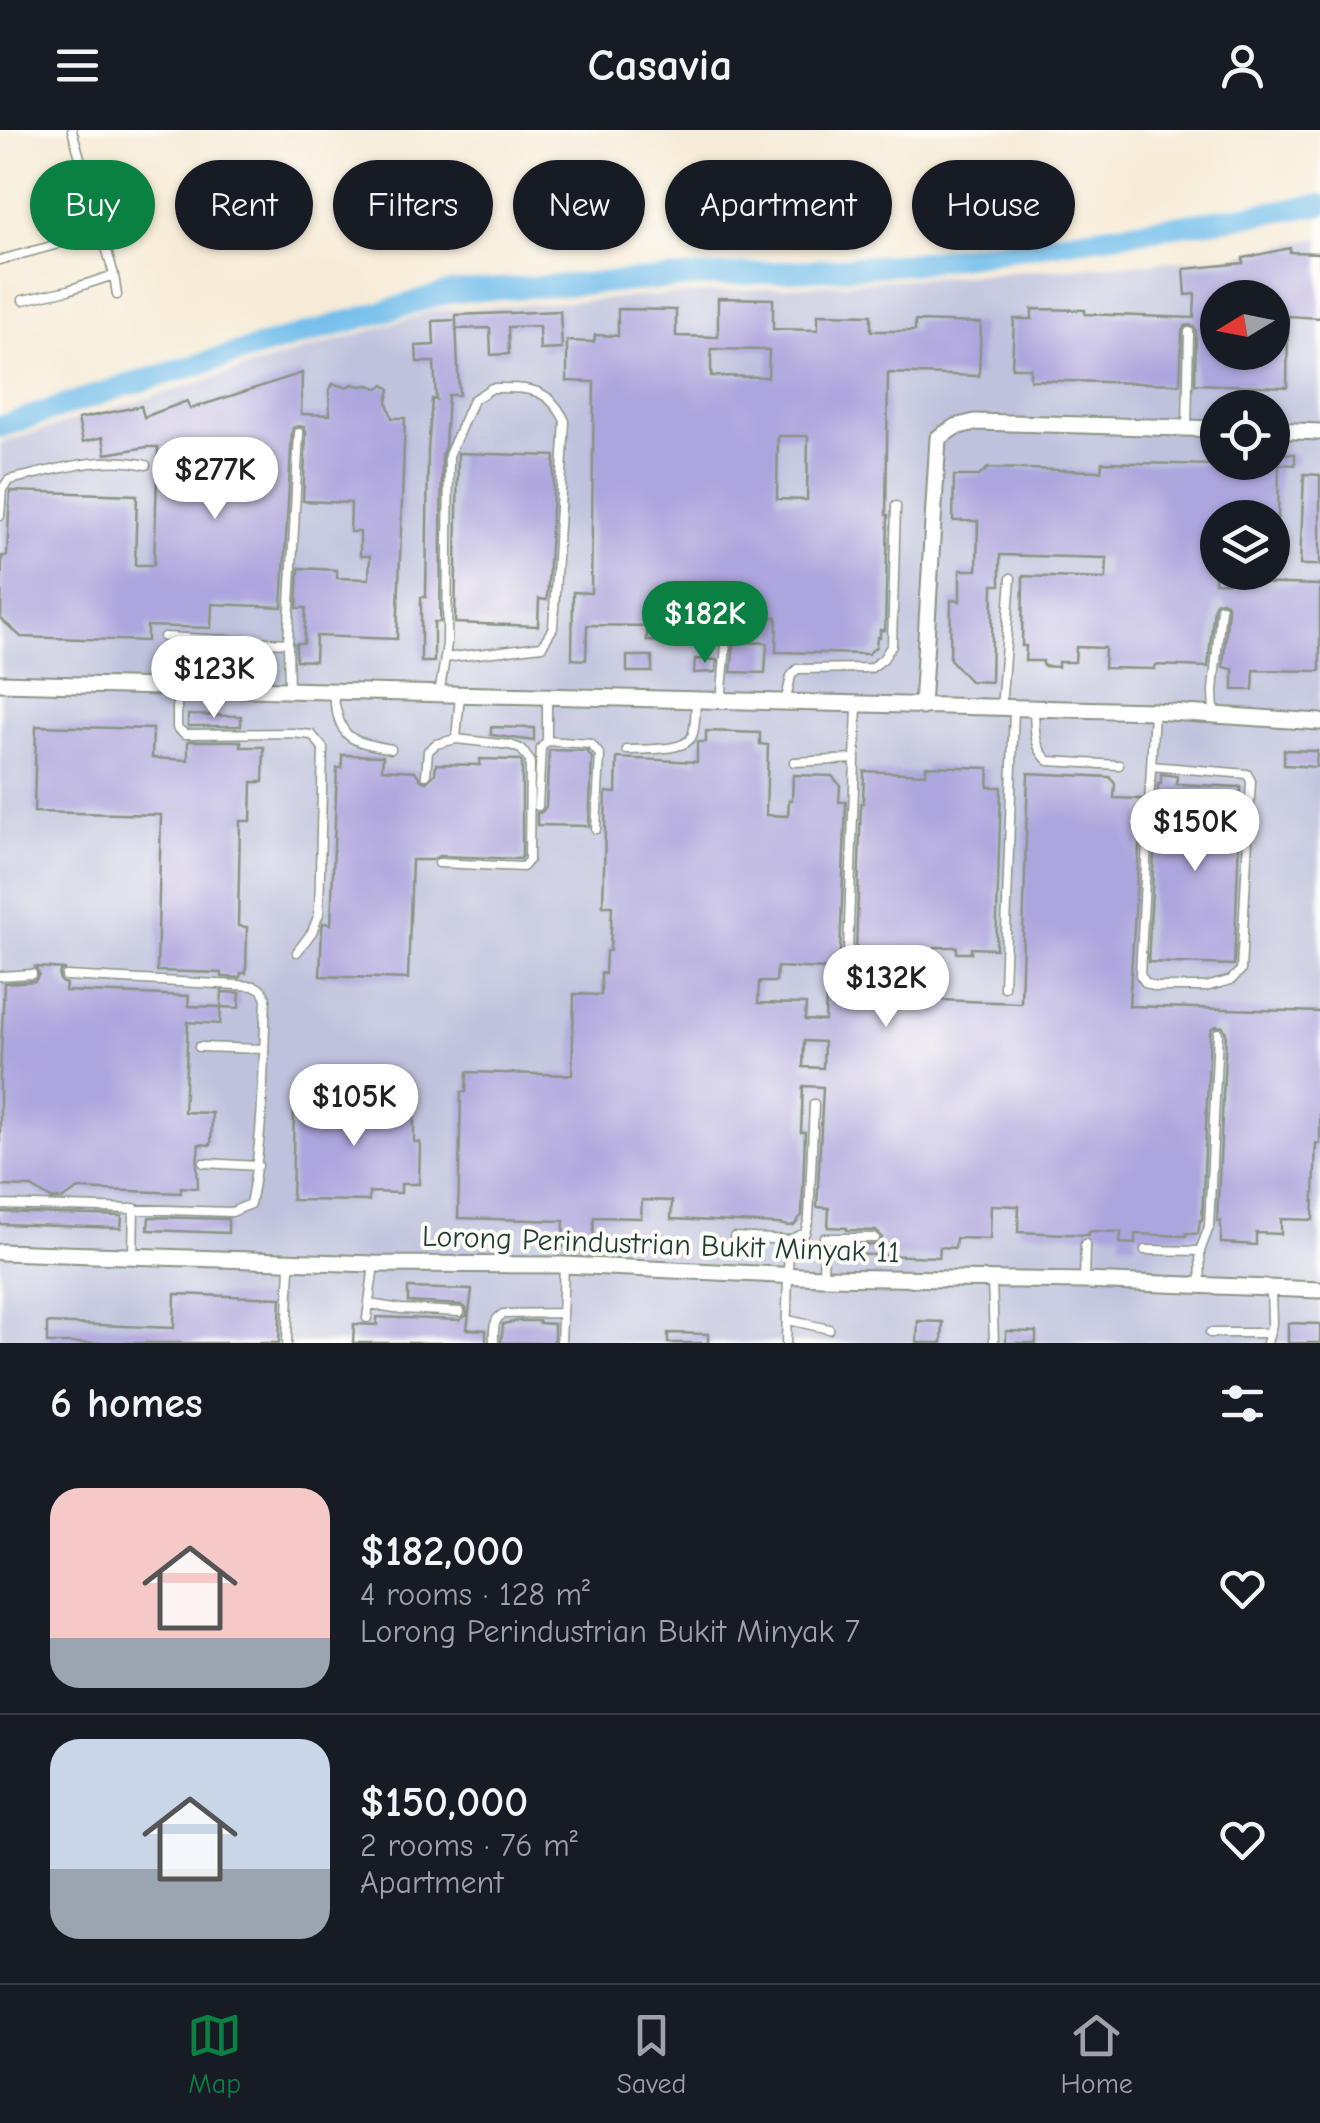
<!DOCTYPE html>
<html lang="en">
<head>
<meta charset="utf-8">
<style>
  body { margin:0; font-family:"Comic Neue",sans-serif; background:#242831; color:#f1f3f6; height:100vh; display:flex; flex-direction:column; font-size:38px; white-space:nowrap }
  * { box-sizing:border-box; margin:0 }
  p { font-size:32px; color:#9ea1a6 }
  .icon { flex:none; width:55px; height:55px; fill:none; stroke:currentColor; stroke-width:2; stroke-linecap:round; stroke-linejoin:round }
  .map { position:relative; height:1213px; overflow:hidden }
  .side { display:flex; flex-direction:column; background:#171b24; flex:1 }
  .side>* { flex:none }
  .hud { position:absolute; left:30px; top:30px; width:1260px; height:90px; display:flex; gap:20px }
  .needle { width:65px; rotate:260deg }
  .fabs { position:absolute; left:1200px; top:150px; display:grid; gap:20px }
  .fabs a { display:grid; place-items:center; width:90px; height:90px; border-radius:50%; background:#171b24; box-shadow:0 2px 8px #0004; font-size:50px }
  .price { position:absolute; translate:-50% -85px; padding:0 22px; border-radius:35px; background:#fff; color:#222; font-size:32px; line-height:65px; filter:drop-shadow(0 2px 5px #0008) }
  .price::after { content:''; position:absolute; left:50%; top:60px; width:30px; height:22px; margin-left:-15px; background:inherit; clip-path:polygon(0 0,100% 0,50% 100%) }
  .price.selected { background:#0b8043; color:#fff }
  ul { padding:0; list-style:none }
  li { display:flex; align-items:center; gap:30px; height:250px; padding:0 50px }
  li+li { border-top:2px solid #363941 }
  li span { display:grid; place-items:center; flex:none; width:280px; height:200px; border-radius:30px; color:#555 }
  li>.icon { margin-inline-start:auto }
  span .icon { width:120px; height:120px; fill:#fffc; stroke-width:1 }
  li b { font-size:42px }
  h2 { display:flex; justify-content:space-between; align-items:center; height:120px; padding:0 50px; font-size:42px }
  .tag { padding:0 35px; border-radius:45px; background:#171b24; box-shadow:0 2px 8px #0004; font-size:35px; line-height:90px }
  .tag.selected { background:#0b8043; color:#fff }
  header { display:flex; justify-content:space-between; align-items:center; height:130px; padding:0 50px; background:#171b24; font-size:45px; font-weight:700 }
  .dock { display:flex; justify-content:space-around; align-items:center; height:140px; border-top:2px solid #363941; background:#171b24; font-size:28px; color:#9ea1a6 }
  .dock a { display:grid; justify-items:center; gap:5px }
  .dock .selected { color:#0b8043 }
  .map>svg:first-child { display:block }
</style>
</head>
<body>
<header><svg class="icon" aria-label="menu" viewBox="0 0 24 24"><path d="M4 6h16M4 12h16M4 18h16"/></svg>Casavia<svg class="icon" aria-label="person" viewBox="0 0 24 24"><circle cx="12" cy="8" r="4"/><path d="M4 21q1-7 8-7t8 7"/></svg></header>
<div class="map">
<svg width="1320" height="1213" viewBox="0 0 1320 1213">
  <rect width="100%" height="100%" fill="#fdfcf7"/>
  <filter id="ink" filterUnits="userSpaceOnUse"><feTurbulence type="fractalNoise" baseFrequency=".01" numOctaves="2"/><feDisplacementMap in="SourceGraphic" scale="20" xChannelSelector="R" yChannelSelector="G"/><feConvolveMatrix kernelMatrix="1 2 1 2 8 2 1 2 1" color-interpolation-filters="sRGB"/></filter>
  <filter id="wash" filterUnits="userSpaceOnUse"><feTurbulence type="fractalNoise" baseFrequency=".0048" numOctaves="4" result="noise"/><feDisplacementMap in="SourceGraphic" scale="40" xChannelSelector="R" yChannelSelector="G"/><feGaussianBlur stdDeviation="2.25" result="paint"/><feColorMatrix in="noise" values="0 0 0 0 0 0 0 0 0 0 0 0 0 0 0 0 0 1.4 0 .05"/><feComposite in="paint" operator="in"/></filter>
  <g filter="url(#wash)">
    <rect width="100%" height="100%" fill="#f6ebd6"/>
    <path fill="#bfc2dd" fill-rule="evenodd" d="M1320,107V1213H0V313L434,181L1234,127ZM1218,168H1272V222H1218ZM1218,278H1272V332H1218ZM1218,388H1272V442H1218Z"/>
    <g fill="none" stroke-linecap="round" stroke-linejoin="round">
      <path stroke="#71bdeb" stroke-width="22" d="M0,297L121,257L451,162L909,134L1320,75"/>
    </g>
    <g id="blocks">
      <path fill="#ada5dd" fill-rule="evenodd" d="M1290,118V122L1320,123V188L1288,186L1287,257L1195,254L1196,202L1195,198L1190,195L1185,196L1182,201L1180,254L1030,250V238H1012L1014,189H1032V179L1085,180V184L1194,188L1195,164L1186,165L1184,139L1243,133V128ZM1242,159V168H1272V222H1218V162Z
        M718,168L773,169V199L818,200V184L871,185V201H915V191L981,193L979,246L888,243L886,385H888L885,500H880V507H877L876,517L868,524L776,522L777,487L720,486L721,465L685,464V496H674V512L647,511V496L587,495L586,530L572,529L573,462L591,463L594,252L567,251V211L594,212L595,205L618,206V179L676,180V206L718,207ZM711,219L769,220L768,247L711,246ZM778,306H808L807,370L777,369Z
        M560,181L562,219L540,220L539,196L508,197L509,224L491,225L490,198L456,199V185Z
        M456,190L459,265H448L445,316L442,325L440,492H434V532H421V467H426L428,320L432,269L436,270L434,232H417L416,216L434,215L433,191Z
        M302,243L301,284L330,285L329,260L333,254L346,257L353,254L360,256L368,255L378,258L384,255L390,259L387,272L392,288H405L397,509L316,506L315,531L296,530V513H304L306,478H297L299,438L337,440V448L369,449L370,426H360V402H350L351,373L303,371L306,303L304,297L298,296L293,298L292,303L282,477L212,474L211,498L147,496V511L21,507L1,489L2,426H7L10,361L137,365L135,435H154L158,317H147L106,324L103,307L83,312L78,289L141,276L144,287L187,271L190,279Z
        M458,323L555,326L547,470L539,469L538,496L455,493Z
        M1272,323L1295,324V335L1279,334L1278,388H1218L1215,452L1320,455V541L1254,540L1253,560H1233V539L1223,537L1228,479L1226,473L1221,471L1216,473L1214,477L1208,537L1155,535V539L1104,538L1105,518L1076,517L1075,532H1058V537L1043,536V531H1025L1026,516H1022L1023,446L1106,449L1107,428L1000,425V455H993L991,552L970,551L950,529L951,470L960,471V440H977L978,391H953L954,346H979L988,338L1101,341L1102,332L1249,336V332H1272Z
        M1304,344L1320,345V435H1300Z
        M734,512L767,513L765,543L731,542Z
        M627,526H652V542H627Z
        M695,529L717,530L716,542L694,543Z
        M188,585L241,586V596H188Z
        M36,596L153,599L152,628L188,630V611H241V617H264L263,652H252L251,691H240L238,796L247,797L246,843H241L240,848L222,847V843L157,841L161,685L34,682Z
        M491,597L534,598V611L491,605Z
        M706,601L760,603V614L768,615L766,685L788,686L789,670H792L793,645L832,646L840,655L839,672H846L840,822L842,826L847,829L852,828L856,822L861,673H863L864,641L926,644V636L989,638L988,657H1001L996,819L971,818V823H957V817H935V834L903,832V846L857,844V840L777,837L776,852H759L758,873L806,874L805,890L825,891L826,866L1021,873L1028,643L1110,647L1115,654L1114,668L1142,669L1129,876L1320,882V1014L1316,1013L1313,1090L1281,1089V1104L1256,1103V1115L1221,1113V1091H1217L1226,903L1223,897L1217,896L1212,898L1210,903L1202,1090H1200L1198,1104L1186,1103V1106L1135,1104V1114L1120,1113L1121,1102L1089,1101V1105L1018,1102L1019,1076L991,1075L990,1109L956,1108L955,1118L940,1117L939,1127L847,1124V1116L876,1115L881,1113L882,1107L876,1101L847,1100V1098L828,1097L829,1078L817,1077L823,957L803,956L801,1002H805L802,1085L794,1095L789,1096L779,1094L671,1089L672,1071L642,1070L641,1088L594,1087L593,1115H582V1118L563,1117L564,1091L458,1088L461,962H466L467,942L572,945L574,864L601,865V843L605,844L606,821H610L612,776H603L606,662L616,663L617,628L697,632V612H706ZM804,911L824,912L823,938L803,937Z
        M549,620L587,621L592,628L589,696L537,695V683L542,682L546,676Z
        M1284,620L1317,621L1316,637L1284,635Z
        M342,625L383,626L382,639L415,641L421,650L426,652L435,644L436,634L480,635V629L520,630L522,633V727L520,729L439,726L432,730H412L408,849L320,846L322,798L323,793L331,794L337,638H342Z
        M1161,644L1177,646L1176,654L1241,657L1234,835L1148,832L1158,654H1161Z
        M35,837L65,839L60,841L59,847L61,852L66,854L65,861L189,866L188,876L221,877L220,894L188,892L184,982L212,983L211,1015L199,1014L197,1034L198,1058L181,1057V1063L79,1059L63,1069H51L32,1057L0,1056V946L4,853L35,851L39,844Z
        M222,862L240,863L239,878L221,877Z
        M315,963L344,964L343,978L381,979V963L410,964V980H414V1012H420L419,1054H401V1063L369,1062V1071L292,1070L294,977H314Z
        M0,1082L122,1086L121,1098L0,1094Z
        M149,1087L228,1089V1103L148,1100Z
        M408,1158L472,1160L467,1199L486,1200V1213H353L354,1194L377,1195V1187L460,1190L467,1185L466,1178L461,1175L408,1172Z
        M175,1164L281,1168L279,1213H47V1193L174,1198Z
        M518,1191H539V1193L554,1194V1213H501L503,1194Z
        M918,1191L943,1192L942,1213H917Z
        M1288,1193L1320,1194V1213H1288Z
        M1006,1201L1036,1202V1213H1006Z
        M668,1203L708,1204V1213H668Z"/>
    </g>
  </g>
  <g filter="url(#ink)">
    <use href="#blocks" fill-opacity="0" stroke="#8a9485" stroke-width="2.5"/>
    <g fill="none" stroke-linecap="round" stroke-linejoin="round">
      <g stroke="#8a9485" stroke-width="11">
        <path id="service" d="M72,0L114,145L117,165
          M0,130L55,115L100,97
          M23,170L68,160L114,145
          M492,258C527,258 548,256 565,291L553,498L542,516L445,528L447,513L449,325L473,270Z
          M1187,298L1189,202
          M0,386L2,359L9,350C52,341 102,324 146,335
          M164,507L288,513
          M177,558V598L185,604L292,603L312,605L323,618L319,784L312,802L297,822
          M289,561L288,513L299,303
          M332,562C343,610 343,609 391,619
          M439,565L445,528
          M547,568V611L591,614L600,625L596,699
          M721,572L727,502
          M785,574L791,546L797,539L871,538L883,529L892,515L896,376
          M1001,579L1011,448
          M1034,579C1035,599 1033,618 1049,631L1119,635
          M1214,585L1213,561L1221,478
          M627,620C643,619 685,622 692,606C696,597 695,582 696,571
          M794,632L855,629
          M1151,636L1247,644L1251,651L1241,840L1231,850L1206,857H1156L1146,853L1140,845L1154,581
          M426,645L428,621L436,614L456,609L460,565
          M538,676L541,618L547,611
          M439,733L523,737L529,730L530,631L521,619L510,615L456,609
          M848,822L857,576
          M0,846L32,844
          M1004,857L1014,579
          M199,917L264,919
          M204,1033L258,1036
          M0,1075L232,1082L250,1074C264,1006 263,937 266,868L262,860L255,856L66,846
          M734,1107L789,1110L805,1103L809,1088L814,974
          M1145,1120L1200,1121
          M133,1125L134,1078
          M823,1147L824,1108H875
          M992,1150L994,1213
          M1084,1151L1085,1114
          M1201,1156L1200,1121L1209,1097L1218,903
          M369,1174L401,1179L460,1182
          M367,1188L374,1134
          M788,1190L829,1199
          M1210,1203H1268
          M287,1213L290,1133
          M494,1213C494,1202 492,1190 503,1184L562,1183
          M561,1213L564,1135
          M786,1213L789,1110
          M1267,1213L1272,1194L1271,1158"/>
      </g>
      <g stroke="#8a9485" stroke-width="19">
        <path id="minor" d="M1272,300L1320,302
          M0,553L1154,581L1320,592
          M922,577L938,308L955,297L975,292L1218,299
          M0,1122L374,1134L564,1135L823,1147L1084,1151L1320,1160"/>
      </g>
      <use href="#service" stroke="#fff" stroke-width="8"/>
      <use href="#minor" stroke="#fff" stroke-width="15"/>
    </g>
  </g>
  <g text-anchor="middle" stroke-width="8" stroke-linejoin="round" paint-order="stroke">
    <g font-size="30" fill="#1f3d34" stroke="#fdfcf7">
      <text transform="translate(661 1114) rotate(2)" y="10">Lorong Perindustrian Bukit Minyak 11</text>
    </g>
  </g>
</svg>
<div class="fabs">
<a><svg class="needle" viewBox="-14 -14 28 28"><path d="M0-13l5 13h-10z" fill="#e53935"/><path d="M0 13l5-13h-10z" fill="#9ea1a6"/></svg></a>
<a><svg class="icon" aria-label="locate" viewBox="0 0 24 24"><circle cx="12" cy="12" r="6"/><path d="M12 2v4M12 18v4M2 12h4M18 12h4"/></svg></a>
<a><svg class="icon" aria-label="layers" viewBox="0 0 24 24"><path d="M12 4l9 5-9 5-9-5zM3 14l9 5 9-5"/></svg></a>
</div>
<b class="price" style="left:215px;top:392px">$277K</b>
<b class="price selected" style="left:705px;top:536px">$182K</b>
<b class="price" style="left:214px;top:591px">$123K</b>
<b class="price" style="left:1195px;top:744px">$150K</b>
<b class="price" style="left:886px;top:900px">$132K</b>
<b class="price" style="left:354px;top:1019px">$105K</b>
<div class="hud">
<a class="tag selected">Buy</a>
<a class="tag">Rent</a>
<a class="tag">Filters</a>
<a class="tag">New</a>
<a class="tag">Apartment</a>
<a class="tag">House</a>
</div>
</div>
<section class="side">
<h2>6 homes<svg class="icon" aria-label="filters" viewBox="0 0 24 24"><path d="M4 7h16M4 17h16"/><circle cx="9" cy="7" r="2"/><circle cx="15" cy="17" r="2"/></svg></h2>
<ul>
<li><span style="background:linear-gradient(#f6c9c9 75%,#9aa5b1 0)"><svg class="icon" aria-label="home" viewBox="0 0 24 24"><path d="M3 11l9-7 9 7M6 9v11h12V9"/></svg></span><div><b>$182,000</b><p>4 rooms · 128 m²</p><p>Lorong Perindustrian Bukit Minyak 7</p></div><svg class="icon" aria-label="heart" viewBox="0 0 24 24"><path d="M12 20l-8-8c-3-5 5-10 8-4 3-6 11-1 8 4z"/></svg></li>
<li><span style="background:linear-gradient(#c9d6e8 65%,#9aa5b1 0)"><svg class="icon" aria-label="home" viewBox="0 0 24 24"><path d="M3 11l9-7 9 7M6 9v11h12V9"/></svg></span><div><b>$150,000</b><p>2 rooms · 76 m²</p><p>Apartment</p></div><svg class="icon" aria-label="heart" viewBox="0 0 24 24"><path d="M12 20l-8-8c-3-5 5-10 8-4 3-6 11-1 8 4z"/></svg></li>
</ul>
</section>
<nav class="dock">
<a class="selected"><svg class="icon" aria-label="map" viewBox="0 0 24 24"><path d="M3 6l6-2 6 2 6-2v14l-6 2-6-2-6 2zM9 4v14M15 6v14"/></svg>Map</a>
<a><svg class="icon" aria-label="saved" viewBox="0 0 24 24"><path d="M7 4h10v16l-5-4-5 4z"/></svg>Saved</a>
<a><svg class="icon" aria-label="home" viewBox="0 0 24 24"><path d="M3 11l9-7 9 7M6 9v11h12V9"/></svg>Home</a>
</nav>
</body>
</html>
